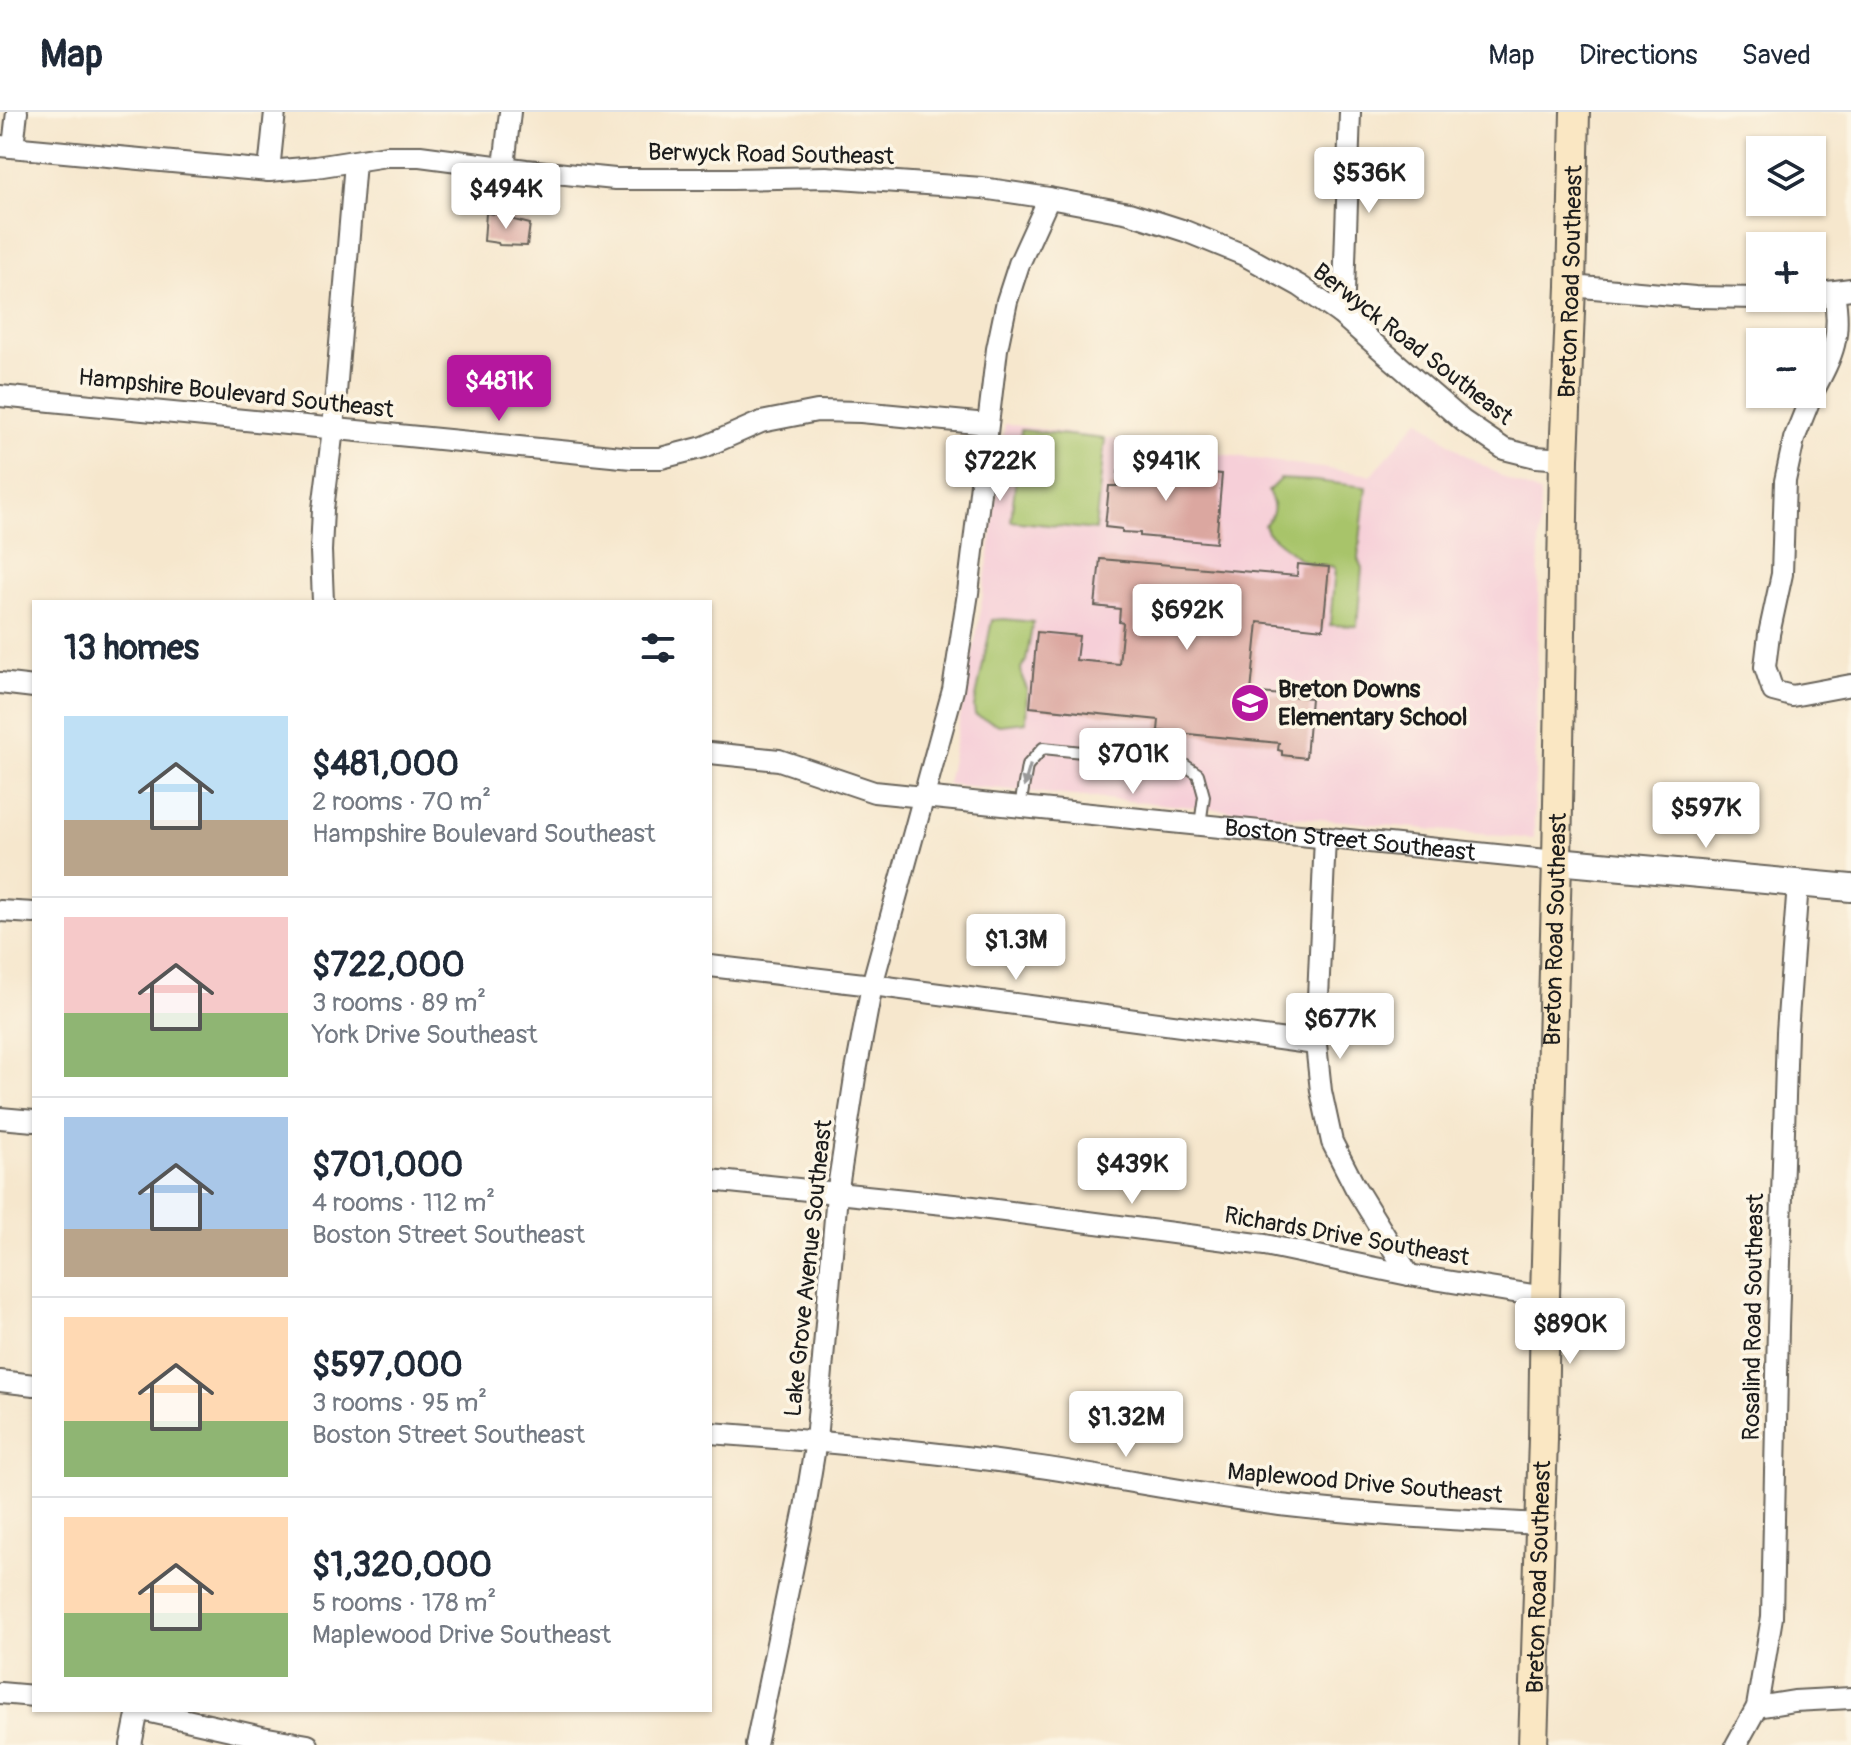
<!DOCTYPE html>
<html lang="en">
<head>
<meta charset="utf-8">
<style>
  body { margin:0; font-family:Pangolin,sans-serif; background:#f2f2f3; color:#1f2937; height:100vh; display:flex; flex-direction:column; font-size:30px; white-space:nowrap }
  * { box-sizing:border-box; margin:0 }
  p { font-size:26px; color:#747a83 }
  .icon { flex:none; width:44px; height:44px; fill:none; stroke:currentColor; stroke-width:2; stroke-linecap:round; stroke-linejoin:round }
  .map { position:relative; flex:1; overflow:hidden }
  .sheet { position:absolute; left:32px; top:488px; width:680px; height:1112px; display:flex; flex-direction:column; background:#fff; border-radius:0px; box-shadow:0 2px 6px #0004 }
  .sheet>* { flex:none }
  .fabs { position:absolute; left:1746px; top:24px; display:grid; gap:16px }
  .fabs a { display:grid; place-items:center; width:80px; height:80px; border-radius:0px; background:#fff; box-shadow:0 2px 6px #0004; font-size:40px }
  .price { position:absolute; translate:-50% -68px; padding:0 18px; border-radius:8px; background:#fff; color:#222; font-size:26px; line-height:52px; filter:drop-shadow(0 2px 4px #0008) }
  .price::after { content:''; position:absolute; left:50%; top:48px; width:24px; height:18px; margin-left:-12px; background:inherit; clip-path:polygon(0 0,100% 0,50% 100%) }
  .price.active { background:#b5179e; color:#fff }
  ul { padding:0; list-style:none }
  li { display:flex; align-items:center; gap:24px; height:200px; padding:0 32px }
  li+li { border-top:2px solid #e0e1e3 }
  li span { display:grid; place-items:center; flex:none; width:224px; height:160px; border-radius:0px; color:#555 }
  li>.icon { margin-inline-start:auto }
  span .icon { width:96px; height:96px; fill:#fffc; stroke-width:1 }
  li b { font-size:34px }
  h2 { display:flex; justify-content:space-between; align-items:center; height:96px; padding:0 32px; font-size:34px }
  header { display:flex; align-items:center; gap:48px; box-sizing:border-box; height:112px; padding:0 40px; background:#fff; border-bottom:2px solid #e0e1e3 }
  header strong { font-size:38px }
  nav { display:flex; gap:44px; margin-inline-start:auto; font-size:28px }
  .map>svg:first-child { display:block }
</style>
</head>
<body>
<header>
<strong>Map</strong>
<nav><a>Map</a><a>Directions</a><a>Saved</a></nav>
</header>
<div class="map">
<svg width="1851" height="1633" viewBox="0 0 1851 1633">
  <rect width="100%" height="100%" fill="#fcf5e5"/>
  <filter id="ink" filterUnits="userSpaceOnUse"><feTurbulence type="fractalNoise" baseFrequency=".0125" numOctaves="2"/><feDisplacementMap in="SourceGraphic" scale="16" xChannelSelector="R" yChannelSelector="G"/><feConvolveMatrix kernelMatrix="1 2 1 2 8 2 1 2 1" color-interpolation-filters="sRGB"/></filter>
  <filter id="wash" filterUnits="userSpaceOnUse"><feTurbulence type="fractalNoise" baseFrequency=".006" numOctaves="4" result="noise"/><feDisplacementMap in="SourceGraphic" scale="32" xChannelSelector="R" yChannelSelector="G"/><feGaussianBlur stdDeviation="1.8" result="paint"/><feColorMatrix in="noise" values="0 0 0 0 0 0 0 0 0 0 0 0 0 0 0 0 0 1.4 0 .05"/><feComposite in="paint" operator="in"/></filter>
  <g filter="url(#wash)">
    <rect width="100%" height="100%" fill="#f6e7cd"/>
    <path fill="#f6cfd8" d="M1419,307L1462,341L1510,369L1540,381L1534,727L947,672L979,509L992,421L1005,312L1372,363Z"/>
    <path fill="#a8c46a" stroke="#627043" stroke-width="2" d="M1021,318L1105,327L1095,418L1011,409Z
      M1280,367L1316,369L1366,375L1358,447L1362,456L1357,514L1330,513L1335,456L1331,454H1316L1299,447L1267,420L1264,413C1277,400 1275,394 1268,379Z
      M1004,507L1033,510L1026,549L1021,556L1022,565L1027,577L1026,610L999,613L975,603L974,595L992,508Z"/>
    <g id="blocks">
      <path fill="#dba7a0" d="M486,101L514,104V108L530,112L527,134L499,133L498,131L484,129Z
        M1136,349L1184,354V359L1222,362L1216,431L1140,424V421L1122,420V417L1105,415L1109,374H1117L1118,359L1135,361Z
        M1100,447L1297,464L1298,452L1329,455L1323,517L1258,510L1251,580L1311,586L1306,646L1282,643V639L1278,638L1279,631L1158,619L1159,608L1030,595L1037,520L1079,524L1076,548L1119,552L1123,511L1119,510L1120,497L1095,494Z"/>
    </g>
  </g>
  <g filter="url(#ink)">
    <use href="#blocks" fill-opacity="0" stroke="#68635a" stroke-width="2"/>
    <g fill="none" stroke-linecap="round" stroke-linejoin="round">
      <g stroke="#68635a" stroke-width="14">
        <path id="service" d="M1020,695L1027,654L1043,636L1180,650L1198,662L1204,684L1200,713"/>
      </g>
      <g stroke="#68635a" stroke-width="24">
        <g id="minor">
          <path d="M0,34L269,59L316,55L386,44H420L526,58L615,67H732L826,65L982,76L1049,86L1129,101L1185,119L1244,143L1300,174L1340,202L1463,309L1504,337L1536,345L1564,347"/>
          <path d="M13,35L17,0"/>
          <path d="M504,55L510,0"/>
          <path d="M269,59L275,0"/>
          <path d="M1571,174L1695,185L1760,186"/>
          <path d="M1812,182L1851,177"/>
          <path d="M1340,202L1344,180L1350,0"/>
          <path d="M1812,282L1794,327L1785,369L1782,462L1769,522L1765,555L1773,579L1792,584L1851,573"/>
          <path d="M1812,282C1833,242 1842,226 1834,180"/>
          <path d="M0,284L632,346H661L704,335L761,310L817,299L861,300L987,312"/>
          <path d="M323,490L321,439L323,397L333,317L355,50"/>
          <path d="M0,571L34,575"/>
          <path id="s1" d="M710,641L779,648L874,680L1557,749"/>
          <path d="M1325,725L1316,932L1321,979L1332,1030L1355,1075L1409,1163"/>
          <path d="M0,799L34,801"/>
          <path d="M710,854L872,873L1316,932"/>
          <path d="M0,1006L34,1009"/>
          <path d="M710,1068L973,1095L1265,1133L1409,1163L1545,1185"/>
          <path d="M0,1269L34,1273"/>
          <path d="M710,1321C821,1329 931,1339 1041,1355C1121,1367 1200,1383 1280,1393C1367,1403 1453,1407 1540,1412"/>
          <path d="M0,1581L34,1584"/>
          <path d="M1757,1595L1794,1589L1851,1586"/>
          <path d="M142,1598L262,1625L308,1633"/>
          <path d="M131,1633L138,1598"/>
          <path d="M756,1633L805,1396L816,1329L837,1082L856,959L872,873L953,578L968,481L997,237L1007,189L1019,152L1049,86"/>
          <path d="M1736,1633L1757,1595L1772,1505L1778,1215L1787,920L1798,771"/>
        </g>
      </g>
      <g stroke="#68635a" stroke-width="30">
        <path id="tertiary" d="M1557,749L1851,776"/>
      </g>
      <g stroke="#68635a" stroke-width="32">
        <g id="secondary">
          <path id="s2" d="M1533,1633L1543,1327L1545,1185L1557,749L1564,347L1571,174L1575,0"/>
        </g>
      </g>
      <use href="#service" stroke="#fff" stroke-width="10"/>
      <use href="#minor" stroke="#fff" stroke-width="20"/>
      <use href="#tertiary" stroke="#fff" stroke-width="26"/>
      <use href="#secondary" stroke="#fae7c3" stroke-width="28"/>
    </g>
    <defs><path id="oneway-solid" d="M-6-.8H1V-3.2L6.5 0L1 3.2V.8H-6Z" transform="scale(2)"/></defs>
    <use fill="#999" href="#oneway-solid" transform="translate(1027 664) rotate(106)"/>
  </g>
  <defs>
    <g id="school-disc" transform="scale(2)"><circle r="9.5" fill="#b5179e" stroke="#fcf5e5"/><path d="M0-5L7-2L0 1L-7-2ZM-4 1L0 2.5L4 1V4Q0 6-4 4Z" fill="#fff"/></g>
  </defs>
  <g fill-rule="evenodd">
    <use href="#school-disc" x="1250" y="591"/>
  </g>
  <g text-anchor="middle" stroke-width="7" stroke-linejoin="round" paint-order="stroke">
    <g font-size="24" fill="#1c1c1c" stroke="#fcf5e5">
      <text transform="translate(771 42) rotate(1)" y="8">Berwyck Road Southeast</text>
      <text dy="8" stroke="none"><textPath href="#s2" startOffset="1464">Breton Road Southeast</textPath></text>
      <text transform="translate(1413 232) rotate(38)" y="8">Berwyck Road Southeast</text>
      <text transform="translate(236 281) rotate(6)" y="8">Hampshire Boulevard Southeast</text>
      <text dy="8" stroke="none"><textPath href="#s1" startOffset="648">Boston Street Southeast</textPath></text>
      <text dy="8" stroke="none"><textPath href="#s2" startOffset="816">Breton Road Southeast</textPath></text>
      <text transform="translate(1347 1124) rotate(10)" y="8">Richards Drive Southeast</text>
      <text transform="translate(808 1156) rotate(-84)" y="8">Lake Grove Avenue Southeast</text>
      <text transform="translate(1753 1205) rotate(-89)" y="8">Rosalind Road Southeast</text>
      <text transform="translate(1365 1371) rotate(5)" y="8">Maplewood Drive Southeast</text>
      <text dy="8" stroke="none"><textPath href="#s2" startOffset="168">Breton Road Southeast</textPath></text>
    </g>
    <g font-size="24" font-weight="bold" fill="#1c1c1c" stroke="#fcf5e5" text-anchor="start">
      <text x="1278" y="585">Breton Downs<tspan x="1278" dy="28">Elementary School</tspan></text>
    </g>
  </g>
</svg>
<div class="fabs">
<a><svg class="icon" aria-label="layers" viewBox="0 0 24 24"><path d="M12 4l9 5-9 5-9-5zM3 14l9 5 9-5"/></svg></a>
<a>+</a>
<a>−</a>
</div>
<b class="price" style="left:1369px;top:103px">$536K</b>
<b class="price" style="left:506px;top:119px">$494K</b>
<b class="price active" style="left:499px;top:311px">$481K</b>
<b class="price" style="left:1000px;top:391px">$722K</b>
<b class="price" style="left:1166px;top:391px">$941K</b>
<b class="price" style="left:1187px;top:540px">$692K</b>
<b class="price" style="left:1133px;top:684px">$701K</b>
<b class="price" style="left:1706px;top:738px">$597K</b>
<b class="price" style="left:1016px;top:870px">$1.3M</b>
<b class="price" style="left:1340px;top:949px">$677K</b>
<b class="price" style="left:1132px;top:1094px">$439K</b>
<b class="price" style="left:1570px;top:1254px">$890K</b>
<b class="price" style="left:1126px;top:1347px">$1.32M</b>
<section class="sheet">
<h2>13 homes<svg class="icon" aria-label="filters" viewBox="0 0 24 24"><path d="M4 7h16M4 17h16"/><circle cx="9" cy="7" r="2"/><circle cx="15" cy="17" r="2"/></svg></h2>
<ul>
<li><span style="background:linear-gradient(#bfe0f5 65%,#b9a48a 0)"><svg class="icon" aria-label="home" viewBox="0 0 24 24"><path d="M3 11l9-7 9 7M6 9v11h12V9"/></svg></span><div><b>$481,000</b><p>2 rooms · 70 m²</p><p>Hampshire Boulevard Southeast</p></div></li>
<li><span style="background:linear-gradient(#f6c9c9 60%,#8fb573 0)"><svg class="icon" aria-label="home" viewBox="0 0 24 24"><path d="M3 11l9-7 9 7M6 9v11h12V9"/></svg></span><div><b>$722,000</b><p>3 rooms · 89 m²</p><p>York Drive Southeast</p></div></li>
<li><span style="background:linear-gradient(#a9c7e8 70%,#b9a48a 0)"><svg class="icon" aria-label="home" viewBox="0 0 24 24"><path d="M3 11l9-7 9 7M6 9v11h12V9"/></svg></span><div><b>$701,000</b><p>4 rooms · 112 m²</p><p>Boston Street Southeast</p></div></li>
<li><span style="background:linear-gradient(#ffd9b3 65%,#8fb573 0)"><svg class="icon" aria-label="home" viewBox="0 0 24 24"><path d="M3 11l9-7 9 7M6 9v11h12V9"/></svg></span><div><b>$597,000</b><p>3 rooms · 95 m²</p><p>Boston Street Southeast</p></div></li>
<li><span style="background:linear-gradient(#ffd9b3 60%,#8fb573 0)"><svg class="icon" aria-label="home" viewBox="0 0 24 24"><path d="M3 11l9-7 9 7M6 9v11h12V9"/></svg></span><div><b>$1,320,000</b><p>5 rooms · 178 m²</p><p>Maplewood Drive Southeast</p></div></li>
</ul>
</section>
</div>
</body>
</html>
